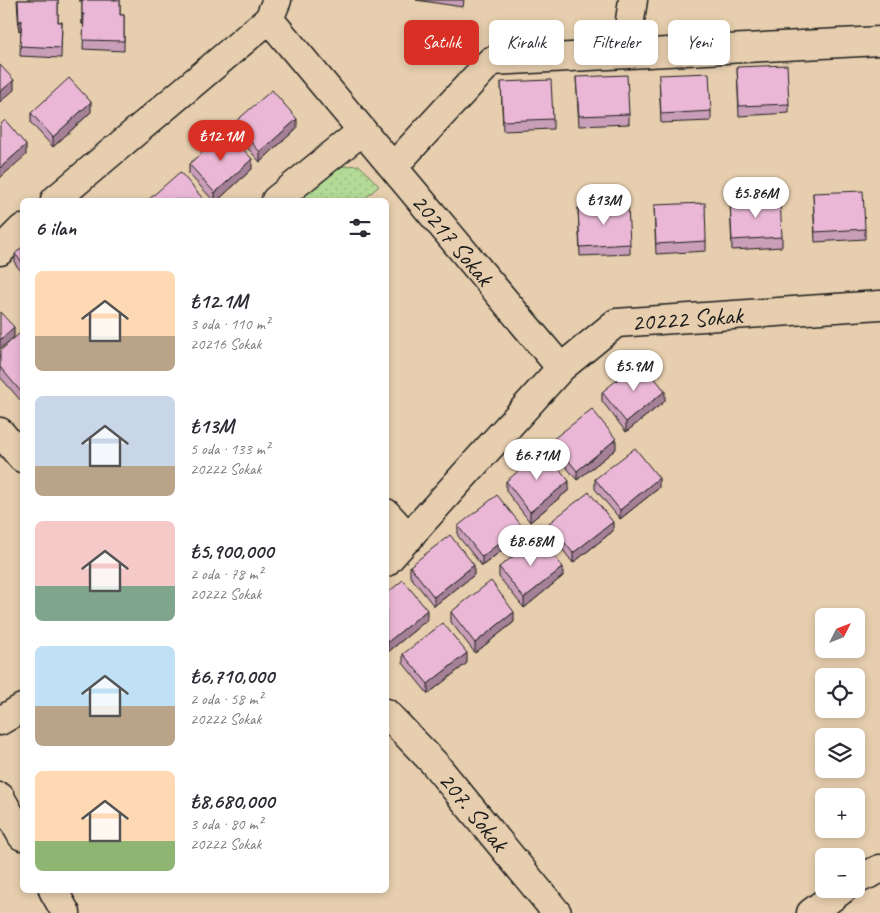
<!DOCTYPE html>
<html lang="tr">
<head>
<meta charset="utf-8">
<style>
  body { margin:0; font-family:Caveat,sans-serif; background:#f7f7f7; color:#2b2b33; height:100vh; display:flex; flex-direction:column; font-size:19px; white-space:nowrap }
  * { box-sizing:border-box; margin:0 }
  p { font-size:16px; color:#7c7c81 }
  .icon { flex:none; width:28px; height:28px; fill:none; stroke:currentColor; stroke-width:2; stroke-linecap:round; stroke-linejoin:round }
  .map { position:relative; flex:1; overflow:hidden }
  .details { position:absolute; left:20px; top:198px; width:369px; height:695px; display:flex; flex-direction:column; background:#fff; border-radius:8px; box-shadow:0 2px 8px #0003 }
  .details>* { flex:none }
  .guide { position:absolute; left:404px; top:20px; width:401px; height:45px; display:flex; gap:10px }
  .needle { width:32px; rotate:48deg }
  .fabs { position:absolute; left:815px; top:608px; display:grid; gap:10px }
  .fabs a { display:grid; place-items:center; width:50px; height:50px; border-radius:8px; background:#fff; box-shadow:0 2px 8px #0003; font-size:25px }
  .price { position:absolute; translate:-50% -42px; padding:0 11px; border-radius:18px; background:#fff; color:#222; font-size:16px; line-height:32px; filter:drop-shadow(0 1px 2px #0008) }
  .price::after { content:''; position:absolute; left:50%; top:30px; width:15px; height:11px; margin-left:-8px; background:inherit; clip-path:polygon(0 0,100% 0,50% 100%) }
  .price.selected { background:#d93025; color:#fff }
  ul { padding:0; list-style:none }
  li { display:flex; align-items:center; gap:15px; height:125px; padding:0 15px }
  li span { display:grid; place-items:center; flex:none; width:140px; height:100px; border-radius:8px; color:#555 }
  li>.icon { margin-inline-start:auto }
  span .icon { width:60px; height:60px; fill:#fffc; stroke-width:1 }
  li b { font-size:21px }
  h2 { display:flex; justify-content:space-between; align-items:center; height:60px; padding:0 15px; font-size:21px }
  .tag { padding:0 18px; border-radius:8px; background:#fff; box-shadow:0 2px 8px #0003; font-size:18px; line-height:45px }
  .tag.selected { background:#d93025; color:#fff }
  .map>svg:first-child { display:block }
</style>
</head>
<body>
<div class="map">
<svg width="880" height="913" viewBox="0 0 880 913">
  <defs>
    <pattern id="green-dots" width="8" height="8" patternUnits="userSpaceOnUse" patternTransform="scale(1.25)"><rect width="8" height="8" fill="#b3da96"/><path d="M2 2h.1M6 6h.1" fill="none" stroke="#99ba81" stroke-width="1.8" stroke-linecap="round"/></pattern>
  </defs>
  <rect width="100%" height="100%" fill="#e6ceae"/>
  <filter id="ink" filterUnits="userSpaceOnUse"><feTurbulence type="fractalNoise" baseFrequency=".02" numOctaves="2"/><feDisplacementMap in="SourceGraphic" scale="10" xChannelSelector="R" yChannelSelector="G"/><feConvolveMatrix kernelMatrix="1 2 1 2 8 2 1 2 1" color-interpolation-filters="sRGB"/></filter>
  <g filter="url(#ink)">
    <path fill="url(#green-dots)" stroke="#687b59" d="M359,165L379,186L363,200H298L336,167Z"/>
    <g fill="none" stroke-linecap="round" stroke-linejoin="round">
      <g stroke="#1c1c1c" stroke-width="31">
        <path id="minor" d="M269,19L561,368
          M625,54L633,0
          M393,167L491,61L880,41
          M276,200L362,131
          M0,432L22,458
          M386,513L409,538
          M386,562L561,368L616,323L880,305
          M386,713L434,763L557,913
          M0,721L22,708
          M856,880L880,869
          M811,913L843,889"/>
      </g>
      <g stroke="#1c1c1c" stroke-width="31">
        <path id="major" d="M55,200L269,19L277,0
          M0,251L22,229
          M0,797L22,836
          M53,890L66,913"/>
      </g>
      <use href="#minor" stroke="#e6ceae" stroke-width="28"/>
      <use href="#major" stroke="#e6ceae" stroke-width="28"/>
    </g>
    <path fill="#c99eb8" stroke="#1c1c1c" d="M17,0H58V22H62L61,58L20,56L21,30L19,31Z
      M79,0H120V15H124V51L83,49L84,24H82V1H79Z
      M416,0H464L463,7Z
      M737,67L789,104V113L739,116Z
      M659,75L711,111V121L661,123Z
      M576,77L629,114V124L579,126Z
      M501,82L553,119V129L503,131Z
      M91,112L53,147L31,123V113Z
      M234,123L297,128L260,162L234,133Z
      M189,164L252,169L218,200H213L189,174Z
      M813,193L865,229V239L815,242Z
      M730,201L782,237V247L732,250Z
      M654,205L706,241V251L656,254Z
      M578,208L630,244V254L580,256Z
      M22,247V272L15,264V254Z
      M22,335V402L0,377V351Z
      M602,392L665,401L626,432L602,401Z
      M552,440L616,449L577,480L552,450Z
      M595,479L659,488L620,519L595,489Z
      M506,481L569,490L530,522L506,491Z
      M549,523L613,531L573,563L549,532Z
      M458,526L521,535L482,566L458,536Z
      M410,566L474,575L434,606L410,576Z
      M499,567L563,576L524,608L499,577Z
      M386,594L427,620L388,652L386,649Z
      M451,612L514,622L475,653L451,622Z
      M403,654L467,663L428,694L403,663Z"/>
    <path fill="#a48196" stroke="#1c1c1c" d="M82,14H84V24H82Z
      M22,20V30L19,31V22Z
      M14,80V90L0,102V92Z
      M91,102V112L53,147V137Z
      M297,119V128L260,162V152Z
      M26,145V155L0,178V168Z
      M252,159V169L218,200H215V193Z
      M14,327V337L0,349V340Z
      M665,391V401L626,432V422Z
      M616,439V449L577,480V471Z
      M659,478V488L620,519V510Z
      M569,481V490L530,522V512Z
      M613,522V531L573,563V553Z
      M521,525V535L482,566V557Z
      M474,565V575L434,606V597Z
      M563,567V576L524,608V598Z
      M427,610V620L388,652V642Z
      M514,612V622L475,653V643Z
      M467,653V663L428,694V684Z"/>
    <path fill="#eab8d6" stroke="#1c1c1c" d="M18,0H58V22H62L61,48L20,46L22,20L19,22Z
      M82,0H120V15H124V41L83,40L84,14H82Z
      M0,65L14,80L0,92Z
      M787,65L789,104L739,106L737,67Z
      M709,73L711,111L661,114L659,75Z
      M627,75L629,114L579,116L576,77Z
      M69,78L91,102L53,137L31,113Z
      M551,80L553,119L503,121L501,82Z
      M272,90L297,119L260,152L234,123Z
      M5,120L26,145L0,168V125Z
      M227,131L252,159L215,193L189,164Z
      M180,172L204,200H148Z
      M863,191L865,229L815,232L813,193Z
      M780,199L782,237L732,240L730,201Z
      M705,203L706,241L656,244L654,205Z
      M628,206L630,244L580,247L578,208Z
      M22,247V262L15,254Z
      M0,312L14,327L0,340Z
      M20,333L22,335V393L0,367V351Z
      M641,361L665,391L626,422L602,392Z
      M592,409L616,439L577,471L552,440Z
      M635,448L659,478L620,510L595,479Z
      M545,451L569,481L530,512L506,481Z
      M589,492L613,522L573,553L549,523Z
      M497,495L521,525L482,557L458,526Z
      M450,535L474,565L434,597L410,566Z
      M539,537L563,567L524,598L499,567Z
      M403,580L427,610L388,642L386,639V594Z
      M491,581L514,612L475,643L451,612Z
      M443,623L467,653L428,684L403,654Z"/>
  </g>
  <g text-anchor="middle" stroke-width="4" stroke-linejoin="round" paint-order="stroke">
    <g font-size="25" fill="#1c1c1c" stroke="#e6ceae">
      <text transform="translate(453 239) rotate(50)" y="9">20217 Sokak</text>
      <text transform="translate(687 318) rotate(-4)" y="9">20222 Sokak</text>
      <text transform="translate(474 811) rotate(51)" y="9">207. Sokak</text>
    </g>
  </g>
</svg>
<div class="fabs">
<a><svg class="needle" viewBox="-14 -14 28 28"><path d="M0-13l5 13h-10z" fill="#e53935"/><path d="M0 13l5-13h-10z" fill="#7c7c81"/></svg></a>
<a><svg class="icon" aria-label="locate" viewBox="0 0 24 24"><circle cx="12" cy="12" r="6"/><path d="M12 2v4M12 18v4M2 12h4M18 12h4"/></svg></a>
<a><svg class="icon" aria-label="layers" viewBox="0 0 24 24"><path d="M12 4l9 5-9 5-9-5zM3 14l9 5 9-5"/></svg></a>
<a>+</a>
<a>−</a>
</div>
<b class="price selected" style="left:221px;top:162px">₺12.1M</b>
<b class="price" style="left:756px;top:219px">₺5.86M</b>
<b class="price" style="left:604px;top:226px">₺13M</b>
<b class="price" style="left:634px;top:392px">₺5.9M</b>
<b class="price" style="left:537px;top:481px">₺6.71M</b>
<b class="price" style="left:531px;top:567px">₺8.68M</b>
<div class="guide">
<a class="tag selected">Satılık</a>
<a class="tag">Kiralık</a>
<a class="tag">Filtreler</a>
<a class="tag">Yeni</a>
</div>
<section class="details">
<h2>6 ilan<svg class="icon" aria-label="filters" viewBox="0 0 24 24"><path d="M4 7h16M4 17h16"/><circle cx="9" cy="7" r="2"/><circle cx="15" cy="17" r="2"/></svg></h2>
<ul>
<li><span style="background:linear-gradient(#ffd9b3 65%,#b9a48a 0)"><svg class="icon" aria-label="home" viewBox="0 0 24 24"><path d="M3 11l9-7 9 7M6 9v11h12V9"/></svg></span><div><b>₺12.1M</b><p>3 oda · 110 m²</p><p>20216 Sokak</p></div></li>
<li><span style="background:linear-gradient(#c9d6e8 70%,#b9a48a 0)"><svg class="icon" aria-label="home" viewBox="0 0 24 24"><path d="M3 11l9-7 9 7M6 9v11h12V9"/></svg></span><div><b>₺13M</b><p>5 oda · 133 m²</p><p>20222 Sokak</p></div></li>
<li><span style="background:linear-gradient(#f6c9c9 65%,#7fa58c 0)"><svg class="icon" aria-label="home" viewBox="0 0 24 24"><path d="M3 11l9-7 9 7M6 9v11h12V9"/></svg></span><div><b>₺5,900,000</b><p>2 oda · 78 m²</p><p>20222 Sokak</p></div></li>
<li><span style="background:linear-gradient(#bfe0f5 60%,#b9a48a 0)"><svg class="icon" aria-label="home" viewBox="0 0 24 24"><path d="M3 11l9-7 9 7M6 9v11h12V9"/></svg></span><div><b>₺6,710,000</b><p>2 oda · 58 m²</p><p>20222 Sokak</p></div></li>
<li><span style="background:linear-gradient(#ffd9b3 70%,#8fb573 0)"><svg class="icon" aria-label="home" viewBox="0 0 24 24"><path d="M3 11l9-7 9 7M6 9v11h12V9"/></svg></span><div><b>₺8,680,000</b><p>3 oda · 80 m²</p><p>20222 Sokak</p></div></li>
</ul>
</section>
</div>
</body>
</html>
